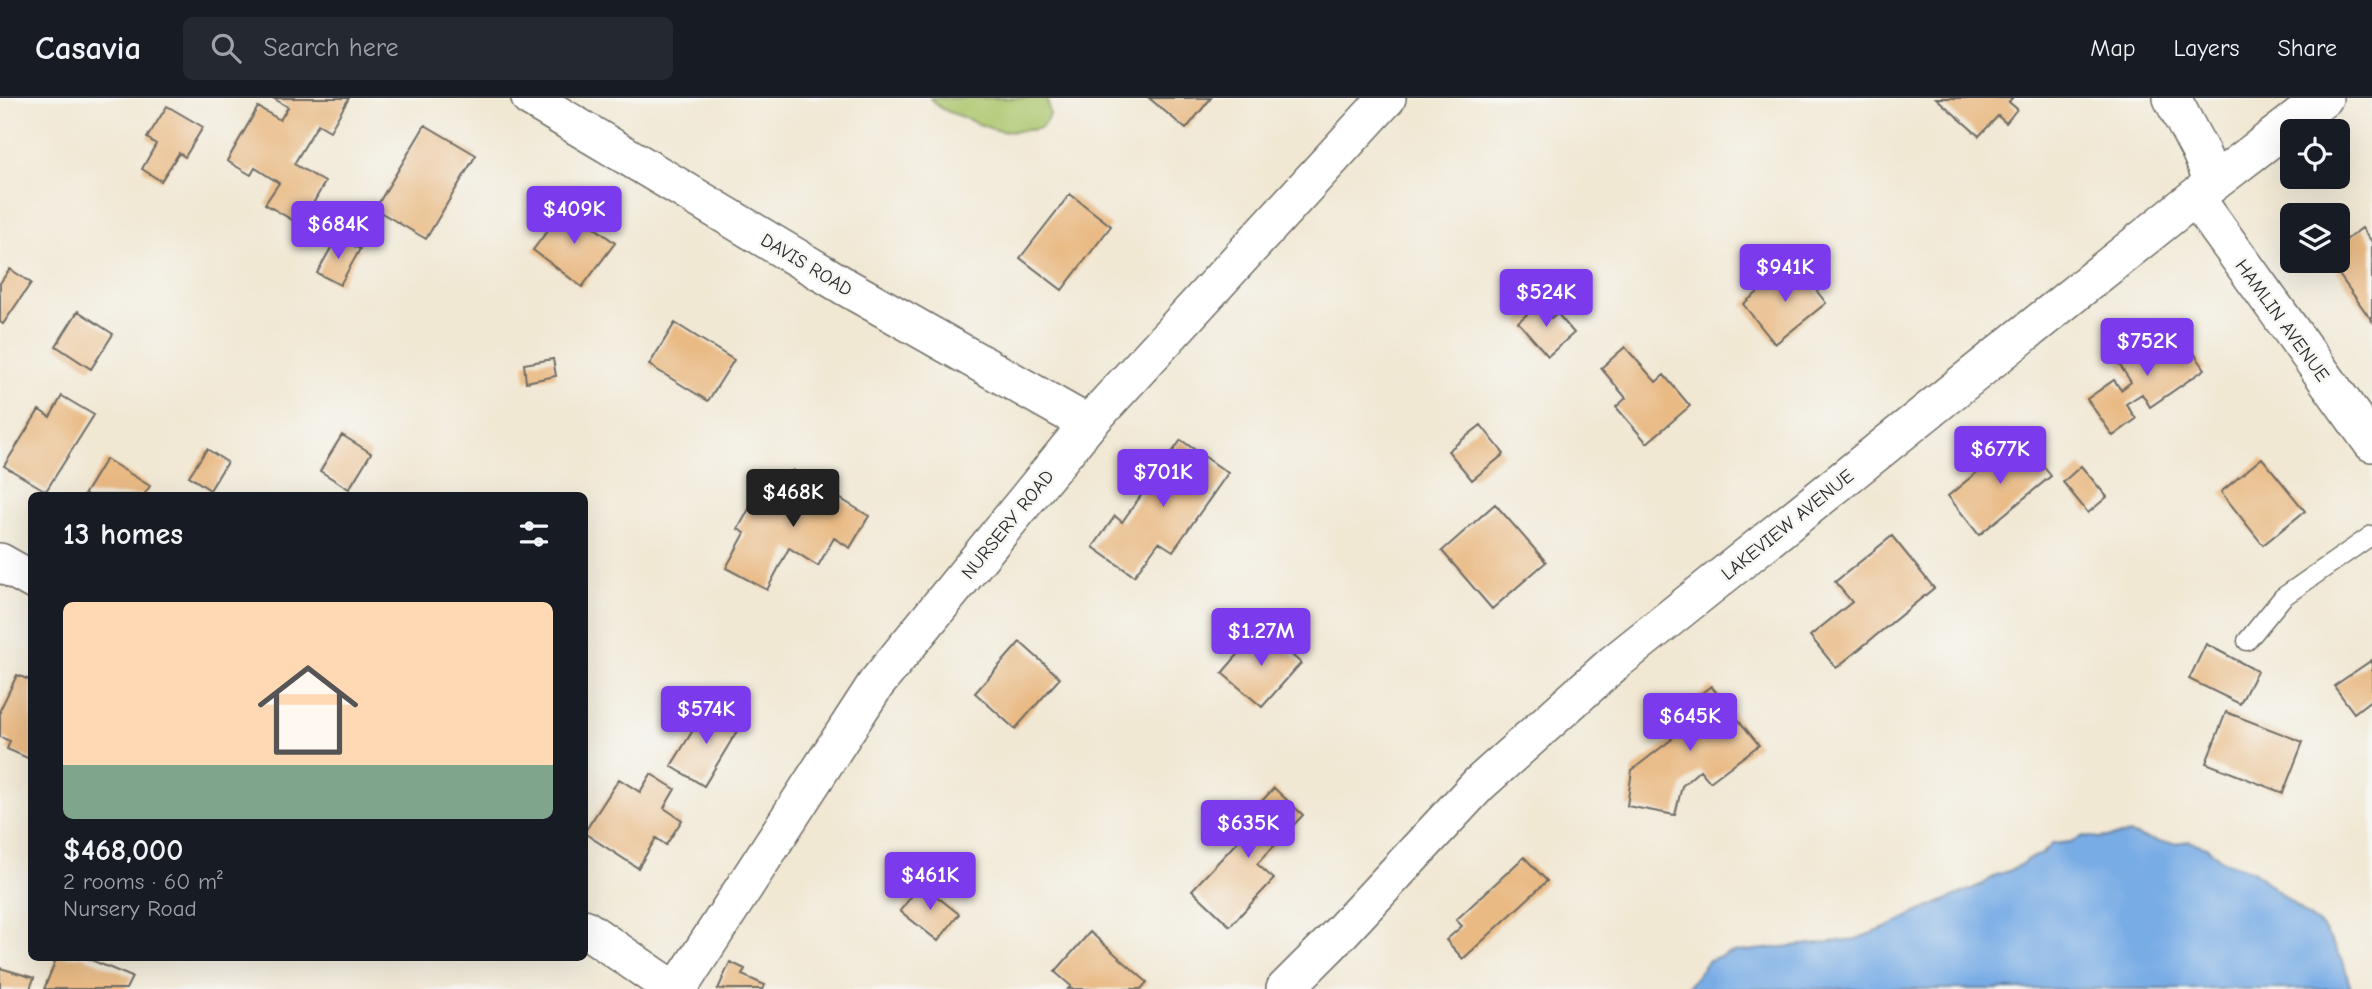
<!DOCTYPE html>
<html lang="en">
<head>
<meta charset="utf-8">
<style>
  body { margin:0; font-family:"Comic Neue",sans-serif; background:#242831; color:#f1f3f6; height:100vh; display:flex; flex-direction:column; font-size:26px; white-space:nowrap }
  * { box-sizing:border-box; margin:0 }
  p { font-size:23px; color:#9ea1a6 }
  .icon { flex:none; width:38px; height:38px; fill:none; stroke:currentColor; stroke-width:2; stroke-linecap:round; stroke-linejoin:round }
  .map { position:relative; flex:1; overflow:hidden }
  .details { position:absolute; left:28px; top:394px; width:560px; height:469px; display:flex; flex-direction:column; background:#171b24; border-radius:10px; box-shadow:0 7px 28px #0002 }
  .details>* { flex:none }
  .controls { position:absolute; left:2280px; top:21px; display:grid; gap:14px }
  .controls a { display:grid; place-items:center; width:70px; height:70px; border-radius:10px; background:#171b24; box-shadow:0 7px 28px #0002; font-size:35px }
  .price { position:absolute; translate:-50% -60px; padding:0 16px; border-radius:7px; background:#7c3aed; color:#fff; font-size:23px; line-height:46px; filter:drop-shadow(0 2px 4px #0008) }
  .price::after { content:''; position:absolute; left:50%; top:42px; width:21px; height:16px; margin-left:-10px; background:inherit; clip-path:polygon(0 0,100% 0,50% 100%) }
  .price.selected { background:#222; color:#fff }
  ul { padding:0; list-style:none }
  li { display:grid; align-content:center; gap:14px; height:371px; padding:0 35px }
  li+li { border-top:2px solid #363941 }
  li span { display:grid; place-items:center; height:217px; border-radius:10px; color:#555 }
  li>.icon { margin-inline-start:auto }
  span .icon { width:126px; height:126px; fill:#fffc; stroke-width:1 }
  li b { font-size:30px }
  h2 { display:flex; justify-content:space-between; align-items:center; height:84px; padding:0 35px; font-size:30px }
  header { display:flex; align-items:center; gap:42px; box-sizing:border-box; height:98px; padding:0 35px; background:#171b24; border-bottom:2px solid #363941 }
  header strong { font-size:33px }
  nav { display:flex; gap:38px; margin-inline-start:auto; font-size:24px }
  .search { width:490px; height:63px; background:#242831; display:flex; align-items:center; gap:18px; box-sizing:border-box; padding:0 24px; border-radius:10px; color:#9ea1a6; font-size:26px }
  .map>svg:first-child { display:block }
</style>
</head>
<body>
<header>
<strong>Casavia</strong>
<div class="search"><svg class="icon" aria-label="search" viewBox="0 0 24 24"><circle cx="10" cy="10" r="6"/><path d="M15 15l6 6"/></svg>Search here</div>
<nav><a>Map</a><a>Layers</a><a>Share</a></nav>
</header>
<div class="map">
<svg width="2372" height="891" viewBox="0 0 2372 891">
  <rect width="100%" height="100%" fill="#f6f6f2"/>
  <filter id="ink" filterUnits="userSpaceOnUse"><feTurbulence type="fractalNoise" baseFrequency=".0143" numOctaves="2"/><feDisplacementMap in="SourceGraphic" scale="14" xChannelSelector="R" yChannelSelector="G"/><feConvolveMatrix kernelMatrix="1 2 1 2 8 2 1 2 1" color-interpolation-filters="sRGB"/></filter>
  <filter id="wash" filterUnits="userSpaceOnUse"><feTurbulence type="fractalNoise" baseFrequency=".00686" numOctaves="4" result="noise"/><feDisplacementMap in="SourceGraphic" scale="28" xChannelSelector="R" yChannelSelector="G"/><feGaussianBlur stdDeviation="1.57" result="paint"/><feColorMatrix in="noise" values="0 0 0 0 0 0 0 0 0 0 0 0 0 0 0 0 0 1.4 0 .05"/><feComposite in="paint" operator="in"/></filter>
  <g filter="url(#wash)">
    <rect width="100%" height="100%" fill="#f1e8d4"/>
    <path fill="#abc66c" stroke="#6b784c" stroke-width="2" d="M930,0H1047L1050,17L1041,30C1002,37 997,34 962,19C945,12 943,14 930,0Z"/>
    <path fill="#78ace5" stroke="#526c88" stroke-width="2" d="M2129,736L2160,744L2175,745L2189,743L2206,749L2223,763L2253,773L2324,831L2343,863L2351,891H1686L1709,862L1729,855L1856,841L1888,829L1916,815L1983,786L1996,777L2014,771L2028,761L2042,756L2052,746L2070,744L2084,738L2099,740Z"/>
    <g id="blocks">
      <path fill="#e9ba84" d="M273,0H349L330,33L318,26L294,66L325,84L301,127L265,106L279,85L255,70L251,77L227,63L258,9L280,22L288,9Z
        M1149,0H1211L1186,31Z
        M1936,0H2012L2009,4L2017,11L2006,25L1998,18L1979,38Z
        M167,8L203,29L185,59L179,55L161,83L142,71L156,46L147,40Z
        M425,27L476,57L426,141L375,111Z
        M1070,96L1111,128L1062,192L1020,160Z
        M566,108L615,145L582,189L533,152Z
        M2362,130L2372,144V223L2335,171L2344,165L2338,158V148Z
        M337,139L360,151L340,187L317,175Z
        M1795,165L1826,205L1775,246L1743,206Z
        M10,171L31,185L3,226L0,224V185Z
        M1539,206L1551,220L1557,215L1574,235L1548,258L1518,224Z
        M78,213L113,236L91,271L56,248Z
        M675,225L734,262L708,303L649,267Z
        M2174,227L2205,271L2150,309L2142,296L2126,306L2136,321L2113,338L2087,301L2114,282L2121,292L2131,284L2119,266Z
        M1625,249L1656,284L1664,277L1690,308L1647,345L1616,309L1626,300L1601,270Z
        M553,261L556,278L526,284L524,266Z
        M62,298L94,317L46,393L4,368L39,312L50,319Z
        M1481,327L1504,356L1472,382L1448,353Z
        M342,337L371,355L349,391L320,373Z
        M2020,339L2051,378L1979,437L1948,398Z
        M1181,342L1228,375L1173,453L1159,444L1134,478L1093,449L1115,418L1122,424Z
        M207,351L227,364L210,392L189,378Z
        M2262,360L2305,413L2263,447L2221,394Z
        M106,361L150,388L144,397H84Z
        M2081,368L2107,399L2088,415L2063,384Z
        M793,372L869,418L850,450L834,440L818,468L789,450L767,492L726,470L745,435L738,431L760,391L778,400Z
        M1495,406L1546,464L1492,511L1442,453Z
        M1892,438L1934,490L1836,570L1810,538L1852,504L1835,484Z
        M1261,530L1301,565L1262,609L1222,575Z
        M1020,544L1060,580L1015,631L975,595Z
        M2206,546L2257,573L2240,606L2189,581Z
        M2372,562V601L2354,615L2334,588Z
        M17,577L32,583V662L7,651L10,643L0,639V612Z
        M1711,588L1759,647L1710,684L1700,672L1682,688L1675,717L1627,708L1632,672L1672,641L1661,627Z
        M708,608L740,628L704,688L671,668Z
        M2226,614L2303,644L2283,695L2206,665Z
        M651,676L675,691L664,710L682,722L666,747L656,740L638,770L584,735L619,681L640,694Z
        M1274,690L1303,717L1257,766L1274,781L1230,828L1192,792L1253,727L1246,720Z
        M1524,759L1547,783L1463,861L1446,842L1462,828L1456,822Z
        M921,786L959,816L938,843L900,813Z
        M1090,834L1147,884L1141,891H1068L1071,888L1055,874Z
        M57,859H84L132,879L126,891H44Z
        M730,864L745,871L742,877L765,887L763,891H718Z
        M0,870L34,880L30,891H0Z"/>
    </g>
  </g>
  <g filter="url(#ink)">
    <use href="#blocks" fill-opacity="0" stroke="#706d66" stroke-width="2"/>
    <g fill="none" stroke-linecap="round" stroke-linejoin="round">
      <g stroke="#706d66" stroke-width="21">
        <path id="service" d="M2247,543L2283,499L2372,437"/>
      </g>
      <g stroke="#706d66" stroke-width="40">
        <path id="minor" d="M530,0L844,188L1088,326
          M2172,0L2201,55L2213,84
          M2195,99L2372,345
          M0,464L32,482
          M584,830L673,891
          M678,891L876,586L1088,326L1387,0
          M1285,891L1330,846L1479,686L1614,565L2195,99L2324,0"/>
      </g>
      <use href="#service" stroke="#fff" stroke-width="18"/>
      <use href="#minor" stroke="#fff" stroke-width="37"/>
    </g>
  </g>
  <g text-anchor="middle" stroke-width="5" stroke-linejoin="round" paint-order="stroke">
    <g font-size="19" fill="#2b2b2b" stroke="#f6f6f2">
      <text transform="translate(807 166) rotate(31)" y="7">DAVIS ROAD</text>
      <text transform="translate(2283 222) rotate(54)" y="7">HAMLIN AVENUE</text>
      <text transform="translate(1007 426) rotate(-51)" y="7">NURSERY ROAD</text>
      <text transform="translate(1787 426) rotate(-39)" y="7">LAKEVIEW AVENUE</text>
    </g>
  </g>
</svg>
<div class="controls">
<a><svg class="icon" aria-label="locate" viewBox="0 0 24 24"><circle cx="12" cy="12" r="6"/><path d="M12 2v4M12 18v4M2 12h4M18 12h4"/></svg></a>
<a><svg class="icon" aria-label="layers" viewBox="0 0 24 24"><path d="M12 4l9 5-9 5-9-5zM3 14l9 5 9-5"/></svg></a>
</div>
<b class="price" style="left:574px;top:148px">$409K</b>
<b class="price" style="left:338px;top:163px">$684K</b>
<b class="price" style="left:1785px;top:206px">$941K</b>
<b class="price" style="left:1546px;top:231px">$524K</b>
<b class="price" style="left:2147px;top:280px">$752K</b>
<b class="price" style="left:2000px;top:388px">$677K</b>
<b class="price" style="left:1163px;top:411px">$701K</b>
<b class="price selected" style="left:793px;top:431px">$468K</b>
<b class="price" style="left:1261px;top:570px">$1.27M</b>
<b class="price" style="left:706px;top:648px">$574K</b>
<b class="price" style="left:1690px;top:655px">$645K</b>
<b class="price" style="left:1248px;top:762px">$635K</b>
<b class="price" style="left:930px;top:814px">$461K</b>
<section class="details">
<h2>13 homes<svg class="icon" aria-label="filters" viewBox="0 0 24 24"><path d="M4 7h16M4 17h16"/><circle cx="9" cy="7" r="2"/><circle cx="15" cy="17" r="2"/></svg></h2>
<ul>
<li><span style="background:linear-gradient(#ffd9b3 75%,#7fa58c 0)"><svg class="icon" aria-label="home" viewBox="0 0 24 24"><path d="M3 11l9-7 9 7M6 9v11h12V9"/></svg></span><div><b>$468,000</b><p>2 rooms · 60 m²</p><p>Nursery Road</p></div></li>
</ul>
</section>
</div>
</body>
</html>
